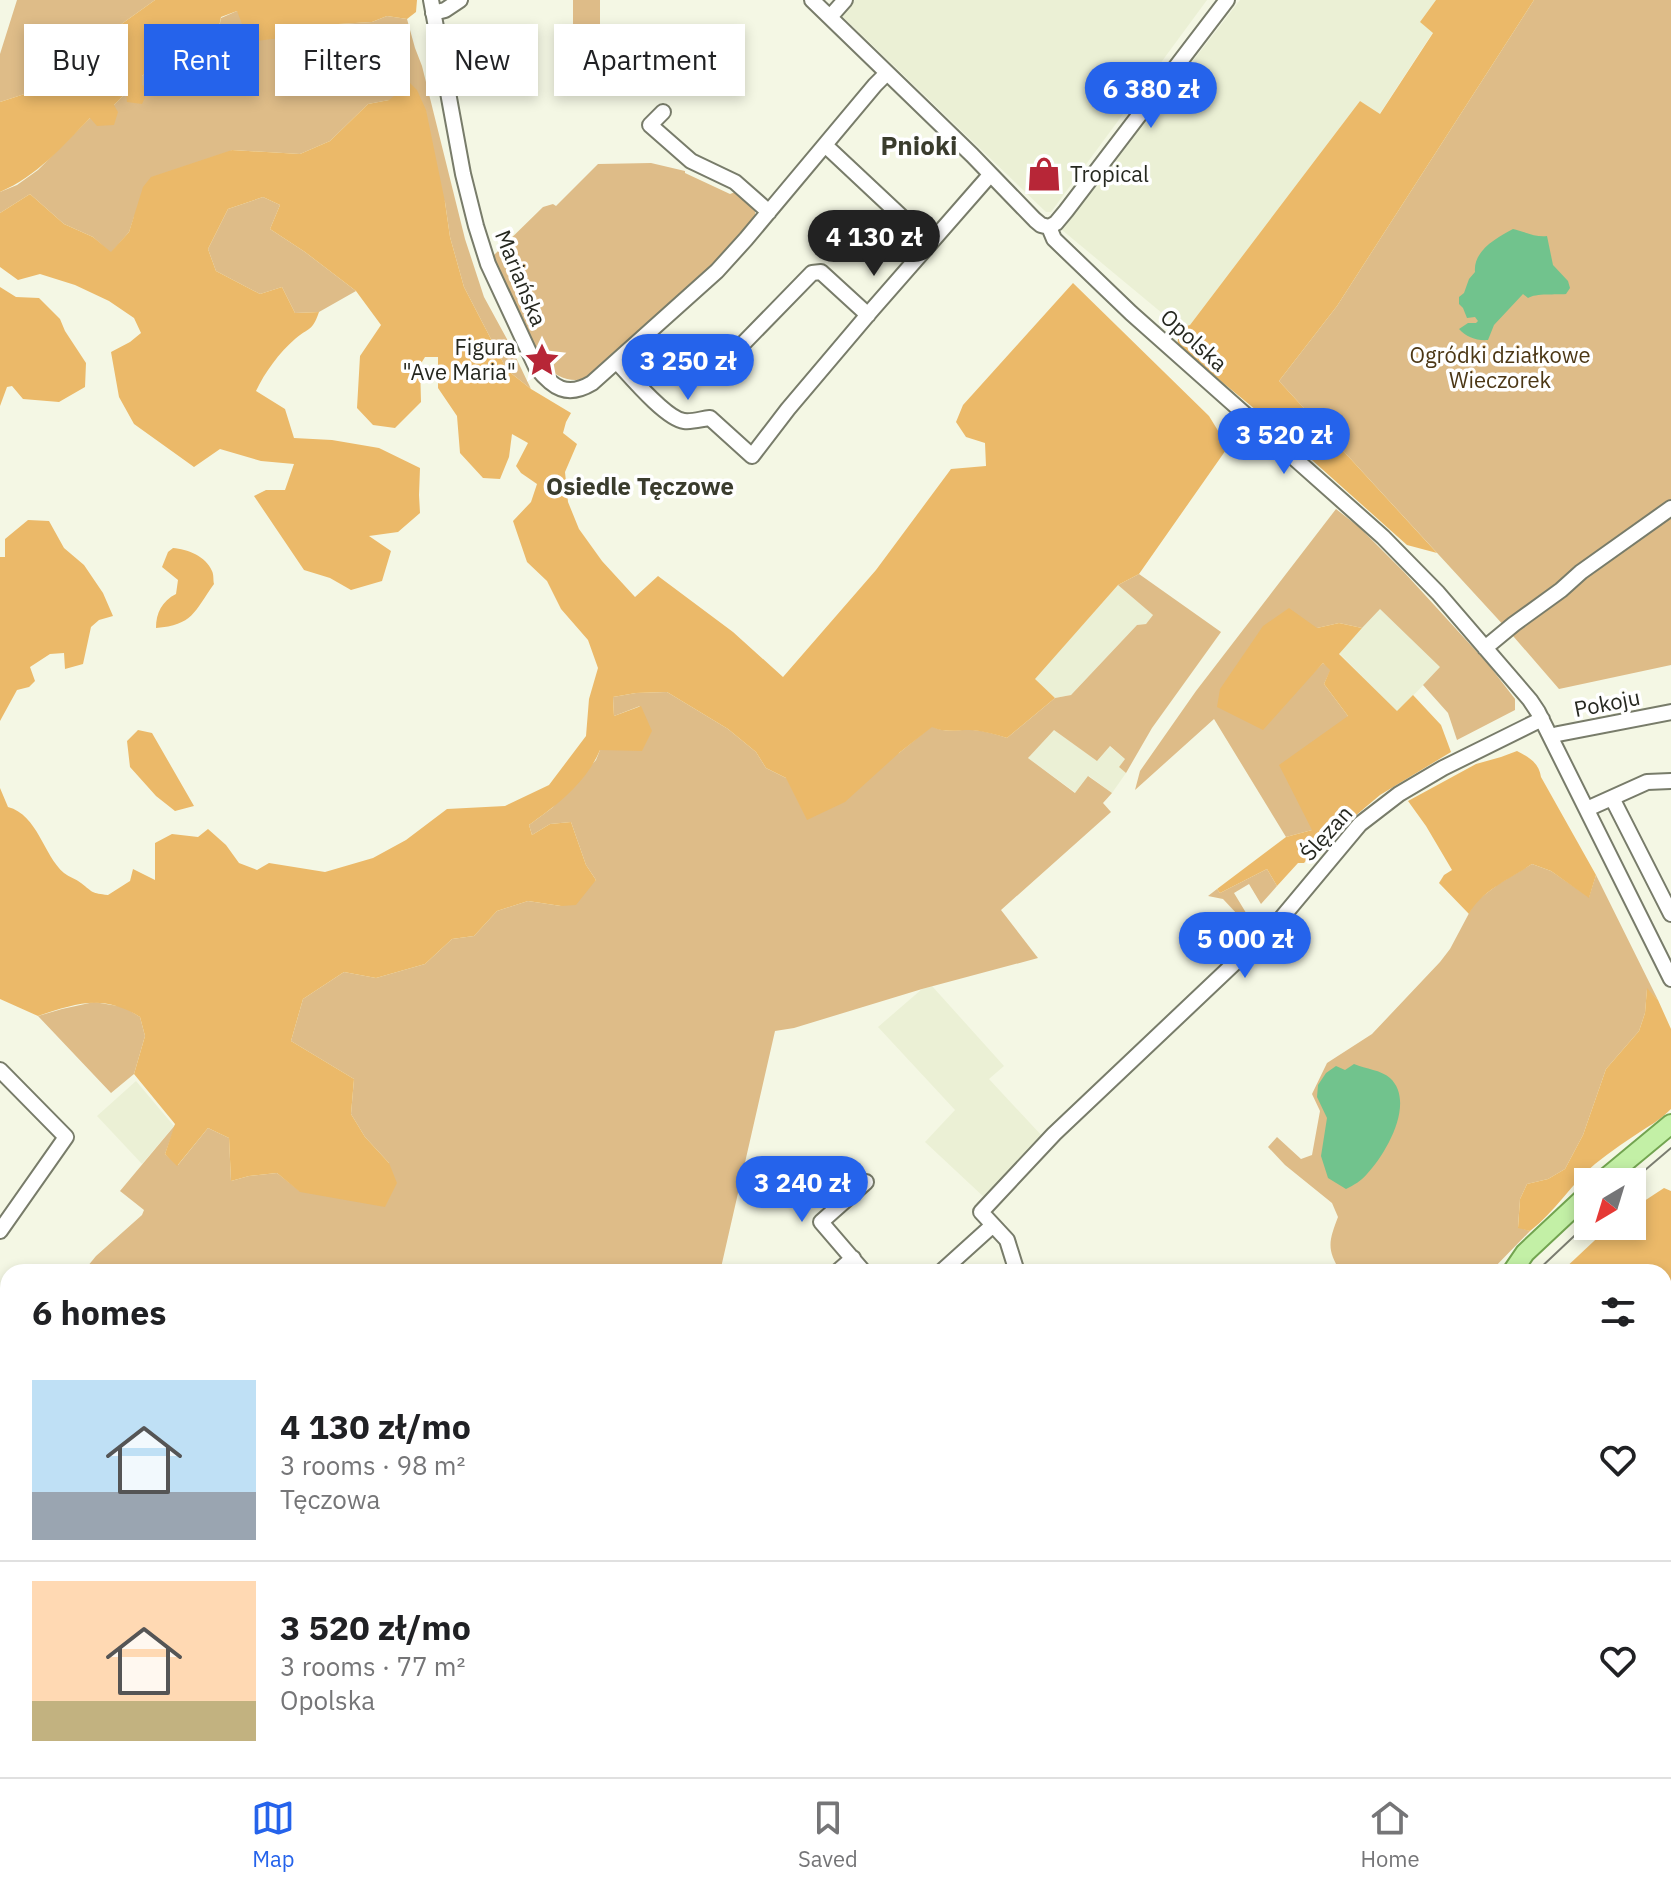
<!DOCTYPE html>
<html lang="en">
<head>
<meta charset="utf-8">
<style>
  body { margin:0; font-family:"IBM Plex Sans",sans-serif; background:#f6f6f6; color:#202124; height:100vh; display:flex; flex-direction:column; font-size:30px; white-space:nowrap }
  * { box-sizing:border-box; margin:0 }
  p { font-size:26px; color:#757577 }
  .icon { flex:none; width:44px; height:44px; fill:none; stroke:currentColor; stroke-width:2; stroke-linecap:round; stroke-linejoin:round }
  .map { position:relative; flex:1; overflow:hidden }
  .panel { position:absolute; left:0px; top:1264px; width:1672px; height:514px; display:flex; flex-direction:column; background:#fff; border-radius:24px 24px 0 0; box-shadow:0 4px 12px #0003 }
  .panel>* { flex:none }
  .top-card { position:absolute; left:24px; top:24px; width:800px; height:72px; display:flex; gap:16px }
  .needle { width:52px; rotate:218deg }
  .controls { position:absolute; left:1574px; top:1168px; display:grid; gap:16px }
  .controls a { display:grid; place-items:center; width:72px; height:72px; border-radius:0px; background:#fff; box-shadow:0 4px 12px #0003; font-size:40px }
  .price { position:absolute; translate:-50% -68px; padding:0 18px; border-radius:28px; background:#2563eb; color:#fff; font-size:26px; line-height:52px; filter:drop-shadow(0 2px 4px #0008) }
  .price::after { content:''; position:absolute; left:50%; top:48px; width:24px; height:18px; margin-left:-12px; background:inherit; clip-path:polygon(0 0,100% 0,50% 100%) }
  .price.current { background:#222; color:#fff }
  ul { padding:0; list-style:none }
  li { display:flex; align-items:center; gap:24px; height:200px; padding:0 32px }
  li+li { border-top:2px solid #e0e0e0 }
  li span { display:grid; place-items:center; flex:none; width:224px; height:160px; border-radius:0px; color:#555 }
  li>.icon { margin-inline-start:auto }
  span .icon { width:96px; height:96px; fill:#fffc; stroke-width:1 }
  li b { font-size:34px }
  h2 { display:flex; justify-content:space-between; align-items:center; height:96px; padding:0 32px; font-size:34px }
  .pill { padding:0 28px; border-radius:0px; background:#fff; box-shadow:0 4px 12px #0003; font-size:28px; line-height:72px }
  .pill.current { background:#2563eb; color:#fff }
  .menu { display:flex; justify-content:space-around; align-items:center; height:112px; border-top:2px solid #e0e0e0; background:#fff; font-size:22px; color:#757577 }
  .menu a { display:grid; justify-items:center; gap:4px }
  .menu .current { color:#2563eb }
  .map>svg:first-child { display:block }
</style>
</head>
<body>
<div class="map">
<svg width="1671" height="1777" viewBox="0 0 1671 1777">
  <rect width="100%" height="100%" fill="#f4f7e4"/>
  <path fill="#ebf0d5" d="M855,0H1207L1051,212H1046L842,16Z
    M1240,0H1436L1420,22L1433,32L1379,115L1360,101L1190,325L1180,328L1062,230Z
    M1118,585L1153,615L1146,624L1137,625L1071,695L1055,698L1034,679Z
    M1380,608L1441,667L1397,712L1339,653Z
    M1053,729L1096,760L1109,746L1125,759L1119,767L1126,773L1112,793L1089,776L1076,793L1028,758Z
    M932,986L1004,1066L989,1079L1043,1137L986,1199L925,1142L955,1110L878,1027L922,989Z
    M136,1081L174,1126L142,1164L97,1116Z"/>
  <path fill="#debc88" d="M17,0H155L109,33L100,47L49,86L0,102V54Z
    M573,0H600V27H573Z
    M1534,0H1671V665L1559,689L1507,629L1279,381L1337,306Z
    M237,11L280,38L305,26L372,22L387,16L407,19L415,48L422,66L465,239L484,297L508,341L531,389L507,370L464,287L450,237L445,202L389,100L368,104L330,141L300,154L232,150L134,217L129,232L111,253L93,237L64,224L30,194L0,213V192L17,185L38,170L90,118L114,105L127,92L142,85V76L159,63L174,64L176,78L191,84L206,70L188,43L210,38L218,33L221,18Z
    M651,163L685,171V173L730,194L738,191C745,198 757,205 755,215C751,239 616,354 590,377C580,381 569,381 559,376C532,362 505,286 492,257L543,207L553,204L556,206L598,164Z
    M263,197L280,205L270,229L305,252L356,291L319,312L295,313L282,287L260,294L216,271L208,249L228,209Z
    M1336,509L1359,527L1404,572L1488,664L1515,699V710L1457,740L1448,713L1423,685L1440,667L1380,609L1362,628L1339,623L1317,628L1310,676L1323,663L1331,669L1324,684L1348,716L1312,830L1286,837L1214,719L1135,790L1140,771L1196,691Z
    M1139,574L1221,632L1152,728L1126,773L1119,767L1125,759L1110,746L1097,761L1054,730L1028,758L1075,793L1088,776L1112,793L1103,803L1111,812L1001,910L1038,958L922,989L794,1028L775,1031L720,1272H83L96,1256L142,1215L144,1210L120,1191L176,1124L165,1154L178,1165L208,1128L229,1138L231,1181L249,1176L277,1173L301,1192L389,1163L365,1137L351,1114L354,1079L291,1041L303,999L344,972L376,978L425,964L452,939L474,936L497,911L528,901L561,906L596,880L586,865L571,822L550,824L532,835L529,825L552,808L596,760L600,750L640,706L614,716L613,697L636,693L667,692L728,729L756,752L766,768L786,778L899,753L932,726C945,734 959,729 973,730C985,731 996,734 1007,738L1055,698L1071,695L1137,625L1146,624L1153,615L1118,585Z
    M1532,864L1551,871L1589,897L1596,875L1658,1000L1647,989L1645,1013L1639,1031L1606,1069L1583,1135L1565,1169L1548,1179L1527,1184L1520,1199L1518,1227L1530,1231L1490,1272H1341C1326,1249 1329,1241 1338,1217L1332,1203L1285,1165L1268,1147L1277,1137L1301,1159L1312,1155L1320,1111L1312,1094L1327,1063L1372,1034L1440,962L1450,949L1475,902L1500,883Z
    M1267,869L1277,886L1261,904L1249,884L1234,893L1254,926L1253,931L1223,899L1208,896L1217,889L1220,893Z
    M94,1002L124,1007L140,1017L145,1036L134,1074L111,1093L38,1016L62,1009Z
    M0,1314L8,1319V1619L0,1614Z
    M267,1770H763L772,1777H279Z
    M917,1770H974L967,1777H895L908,1776Z"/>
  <path fill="#ebb969" d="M155,0H417L416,12L407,19L387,16L372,22L305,26L280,38L249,42L237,11L221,17L218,32L210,38L189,43L206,71L191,84L176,78L173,64L159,63L142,76V85L149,89L142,104L127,102L126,93L114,105L118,112L114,125L97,126L90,118C62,147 37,176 0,192V102L49,86L100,47L109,33Z
    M1436,0H1534L1337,306L1279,381L1437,553L1407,545L1256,410L1177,345L1180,328L1190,325L1360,101L1380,114L1433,33L1420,22Z
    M410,83L417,90L426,110L445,202L450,237L464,287L507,370L531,389L571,413L566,422L563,433L577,444L565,472L568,502L579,529L602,561L635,597L658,576L733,632L783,677L876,570L951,469L986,466L985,443L966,437L956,422L963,405L1073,283L1209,416L1228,447L1139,574L1118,585L1035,679L1055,698L1007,738C995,734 983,731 970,730C956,730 944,733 932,727L899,753L845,802L807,820L786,778L766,768L756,752L728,729L667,692L636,693L613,697L614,716L641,706L652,731L642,751L600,750C586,783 557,805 529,825L532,835L550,824L571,822L586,865L596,880L576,905L561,906L528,901L497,911L474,936L452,939L425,964L376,978L344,972L303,999L291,1041L354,1079L351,1114L365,1137L389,1163L397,1183L385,1207L300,1192L277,1173L249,1176L231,1181L229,1138L208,1128L177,1166L165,1154L175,1124L134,1074L145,1036L140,1017C102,994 78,1003 38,1016L0,999V788L8,807C38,815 43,855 64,873C69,877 76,879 81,883C94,893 91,893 108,895L130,881L133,869L155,880V843L172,834L198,837L208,829L226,845L239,863L257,870L269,863L325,872L373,858L406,840L447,809L505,806L549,785L586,736L589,699L598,668L588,640L561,609L547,581L527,562L513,521L531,502L537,484L521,473L516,466L528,443L512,434L509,457L500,479L483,478L460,453L457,416L438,388V357H425L420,365L421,402L395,428L373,425L357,408L360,356L381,325L356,291L305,252L270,229L280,205L263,197L228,209L208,249L216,271L260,294L282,287L295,313L319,312C312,332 309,327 295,339C279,353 265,372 256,391L285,409L294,438L332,440L379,448L420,468L419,495L420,513L398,532L369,536L391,551L382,581L351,590L330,578L304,570L254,496L266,490H285L294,464L261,461L220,449L194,467L134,424L119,397L111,352L130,342L141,333L134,318L109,301L75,285L40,274L18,280L0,267V213L30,194L64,224L93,237L111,252L129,232L143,187L151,177L232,150L300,154L330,141L368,104L389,100Z
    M0,287L16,297L39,298L60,319L65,331L86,363L85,387L59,402L23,399L12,386L7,387L0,406Z
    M28,520L49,521L64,548L84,565L103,593L113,616L99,620L91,627L83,664L65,669L64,653L50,654L30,667L35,681L29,687L17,690L0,721V557H5V539Z
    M173,548C187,549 206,556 212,571C214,575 213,580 214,584C194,612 193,625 156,628C156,613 162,601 176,594L178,580L162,567L168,552Z
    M1289,608L1317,628L1339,623L1362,628L1339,654L1397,711L1413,695L1441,725L1451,752L1380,795L1316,849L1304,863H1298L1277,886L1267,869L1220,893L1217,889L1286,837L1312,830L1279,765L1348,716L1324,684L1330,670L1323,663L1263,730L1217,707L1220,689L1263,626Z
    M138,730L152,733L194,806L175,811L156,796L130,767L127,741Z
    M1517,751C1529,757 1539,763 1541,777L1596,875L1589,898L1551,871L1532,864C1510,879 1482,890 1469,914L1439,883L1444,875L1452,870L1426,826L1408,801L1476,764L1501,757Z
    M1647,988L1658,1000L1671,1029V1109C1663,1117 1656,1122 1646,1128C1629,1139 1611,1151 1595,1164C1571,1184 1555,1212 1530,1231L1518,1228L1520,1199L1527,1184L1548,1179L1565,1169L1583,1135L1606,1069L1639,1031L1645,1013Z
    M1664,1188L1671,1191V1777H1030L1037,1770H1664V1272H1561L1610,1226H1632V1209Z"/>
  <path fill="#71c38d" d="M1513,229C1523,231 1537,238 1547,236L1553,265L1568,281L1570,288L1566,294C1556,295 1536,293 1528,298L1523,294L1494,325L1488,340C1477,341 1466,337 1459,329L1468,323H1476L1478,321L1475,317L1467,318L1463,308L1459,304V297L1464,293L1469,279L1475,272C1473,251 1496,238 1513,229Z
    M1354,1064C1366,1069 1381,1070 1390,1078C1416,1102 1386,1154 1367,1174C1361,1181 1354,1185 1346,1189L1328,1178L1321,1156L1327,1118L1317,1097L1318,1085L1326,1073L1336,1066L1345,1070Z
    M1420,1770H1450L1457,1777H1412V1775Z"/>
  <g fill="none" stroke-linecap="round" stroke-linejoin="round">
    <g stroke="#787c6a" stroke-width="18">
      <path id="minor" d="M431,0L463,174L476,226L488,264L536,367C553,388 567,398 592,383L717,271L746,239L875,85L887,73
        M812,0L972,155L1035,220L1041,225L1049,227L1054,239L1131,313L1383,537L1438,593L1530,700L1538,712L1671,979
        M433,13L445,10L460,0
        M830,17L845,0
        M663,112L650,125L691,161L735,182L769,212
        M825,145L920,234
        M1049,227L1056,223L1066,211L1227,0
        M733,354L812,273L821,272L868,315
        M617,362C630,376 666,419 684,421C693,422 701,419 710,418L752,456L788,409L871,311L990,175
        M1485,648L1514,624L1561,590L1581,572L1671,508
        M1551,737L1558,734L1671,712
        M1612,798L1671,914
        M1587,809L1647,782L1671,781
        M0,1070L66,1137L0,1231
        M837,1272L853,1258
        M864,1272L821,1222L866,1182
        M941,1272L993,1225
        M1017,1272L1007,1240L981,1212L1054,1134L1279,921L1360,824L1399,794L1443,768L1542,719"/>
    </g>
    <g stroke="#72a450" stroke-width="22">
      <path id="major" d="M1601,1182L1671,1124
        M1512,1272L1525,1253L1588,1194
        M991,1777L998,1770"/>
    </g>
    <use href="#minor" stroke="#fff" stroke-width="14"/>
    <use href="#major" stroke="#c3f0a6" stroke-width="18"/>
    <path stroke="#7a7c70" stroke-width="2" d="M1631,1182L1671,1148
      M1536,1272L1588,1223
      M1009,1777L1016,1770"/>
  </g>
  <defs>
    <g id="shop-bare" transform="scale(2.76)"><path d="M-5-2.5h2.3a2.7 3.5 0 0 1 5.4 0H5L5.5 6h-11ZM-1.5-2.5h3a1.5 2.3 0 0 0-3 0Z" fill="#b72637" stroke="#fff" stroke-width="2.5" paint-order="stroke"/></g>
    <g id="sight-bare" transform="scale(2.76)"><path d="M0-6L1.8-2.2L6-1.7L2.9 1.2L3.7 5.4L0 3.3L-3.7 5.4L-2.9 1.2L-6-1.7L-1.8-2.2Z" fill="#b72637" stroke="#fff" stroke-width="2.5" paint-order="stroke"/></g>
  </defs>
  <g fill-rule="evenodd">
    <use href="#shop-bare" x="1044" y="174"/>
    <use href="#sight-bare" x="542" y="360"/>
  </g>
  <g text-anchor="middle" stroke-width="7" stroke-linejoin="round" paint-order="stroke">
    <g font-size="22" fill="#262820" stroke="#fff" text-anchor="start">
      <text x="1070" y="182">Tropical</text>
      <text x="516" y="355" text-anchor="end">Figura<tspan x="516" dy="25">"Ave Maria"</tspan></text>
    </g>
    <g font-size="22" fill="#262820" stroke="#fff">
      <text transform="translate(521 278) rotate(68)" y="8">Mariańska</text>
      <text transform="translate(1194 340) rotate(42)" y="8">Opolska</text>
      <text transform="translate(1607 703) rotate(-11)" y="8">Pokoju</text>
      <text transform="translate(1326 833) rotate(-48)" y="8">Ślęzan</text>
    </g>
    <g font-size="22" fill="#4c3715" stroke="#fff">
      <text x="1500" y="363">Ogródki działkowe<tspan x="1500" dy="25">Wieczorek</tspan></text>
    </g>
    <g font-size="24" font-weight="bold" fill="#3a3c2d" stroke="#fff">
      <text x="640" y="495">Osiedle Tęczowe</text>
    </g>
    <g font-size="26" font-weight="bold" fill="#3a3c2d" stroke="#fff">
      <text x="919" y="155">Pnioki</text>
    </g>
  </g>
</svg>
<div class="controls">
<a><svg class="needle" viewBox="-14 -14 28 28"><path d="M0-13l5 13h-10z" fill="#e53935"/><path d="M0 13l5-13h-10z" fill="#757577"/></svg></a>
</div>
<b class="price" style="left:1151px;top:130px">6 380 zł</b>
<b class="price current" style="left:874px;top:278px">4 130 zł</b>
<b class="price" style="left:688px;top:402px">3 250 zł</b>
<b class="price" style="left:1284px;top:476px">3 520 zł</b>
<b class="price" style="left:1245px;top:980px">5 000 zł</b>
<b class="price" style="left:802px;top:1224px">3 240 zł</b>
<div class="top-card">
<a class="pill">Buy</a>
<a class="pill current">Rent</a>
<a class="pill">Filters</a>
<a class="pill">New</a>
<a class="pill">Apartment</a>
</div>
<section class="panel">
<h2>6 homes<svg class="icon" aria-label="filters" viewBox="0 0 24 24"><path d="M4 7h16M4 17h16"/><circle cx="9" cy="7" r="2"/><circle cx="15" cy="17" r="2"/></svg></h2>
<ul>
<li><span style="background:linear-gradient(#bfe0f5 70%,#9aa5b1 0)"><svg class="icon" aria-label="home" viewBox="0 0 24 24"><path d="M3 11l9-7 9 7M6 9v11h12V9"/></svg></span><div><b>4 130 zł/mo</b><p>3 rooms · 98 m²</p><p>Tęczowa</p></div><svg class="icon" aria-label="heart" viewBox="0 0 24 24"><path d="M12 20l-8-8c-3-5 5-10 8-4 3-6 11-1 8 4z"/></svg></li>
<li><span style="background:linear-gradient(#ffd9b3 75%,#c2b280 0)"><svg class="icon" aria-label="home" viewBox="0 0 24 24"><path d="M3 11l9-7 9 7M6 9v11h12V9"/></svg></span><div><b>3 520 zł/mo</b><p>3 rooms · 77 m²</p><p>Opolska</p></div><svg class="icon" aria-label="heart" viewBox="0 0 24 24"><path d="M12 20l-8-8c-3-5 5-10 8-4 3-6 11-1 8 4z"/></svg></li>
</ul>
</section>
</div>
<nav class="menu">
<a class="current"><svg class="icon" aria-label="map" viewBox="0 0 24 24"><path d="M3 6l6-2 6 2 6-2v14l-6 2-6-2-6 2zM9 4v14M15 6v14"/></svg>Map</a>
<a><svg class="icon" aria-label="saved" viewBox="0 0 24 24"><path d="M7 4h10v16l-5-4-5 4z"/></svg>Saved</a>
<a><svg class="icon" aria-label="home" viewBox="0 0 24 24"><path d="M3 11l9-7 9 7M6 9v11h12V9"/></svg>Home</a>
</nav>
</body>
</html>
